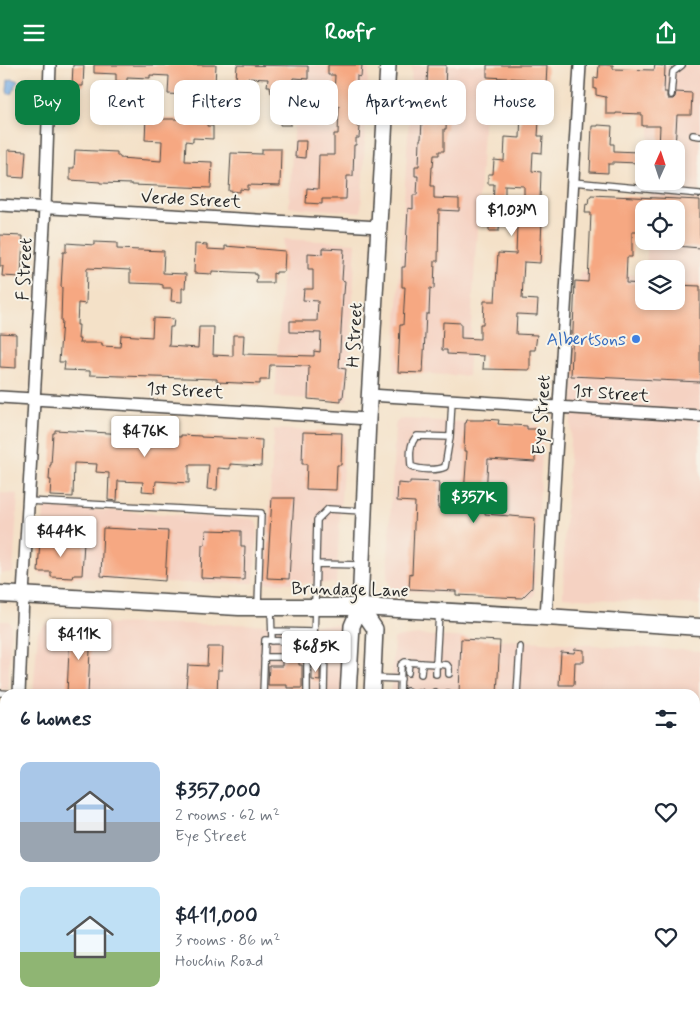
<!DOCTYPE html>
<html lang="en">
<head>
<meta charset="utf-8">
<style>
  body { margin:0; font-family:Mynerve,sans-serif; background:#f2f2f3; color:#1f2937; height:100vh; display:flex; flex-direction:column; font-size:19px; white-space:nowrap }
  * { box-sizing:border-box; margin:0 }
  p { font-size:16px; color:#747a83 }
  .icon { flex:none; width:28px; height:28px; fill:none; stroke:currentColor; stroke-width:2; stroke-linecap:round; stroke-linejoin:round }
  .map { position:relative; flex:1; overflow:hidden }
  .panel { position:absolute; left:0px; top:624px; width:700px; height:321px; display:flex; flex-direction:column; background:#fff; border-radius:15px 15px 0 0; box-shadow:0 2px 8px #0003 }
  .panel>* { flex:none }
  .hud { position:absolute; left:15px; top:15px; width:670px; height:45px; display:flex; gap:10px }
  .needle { width:32px; rotate:3deg }
  .buttons { position:absolute; left:635px; top:75px; display:grid; gap:10px }
  .buttons a { display:grid; place-items:center; width:50px; height:50px; border-radius:10px; background:#fff; box-shadow:0 2px 8px #0003; font-size:25px }
  .price { position:absolute; translate:-50% -42px; padding:0 11px; border-radius:5px; background:#fff; color:#222; font-size:16px; line-height:32px; filter:drop-shadow(0 1px 2px #0008) }
  .price::after { content:''; position:absolute; left:50%; top:30px; width:15px; height:11px; margin-left:-8px; background:inherit; clip-path:polygon(0 0,100% 0,50% 100%) }
  .price.current { background:#0b8043; color:#fff }
  ul { padding:0; list-style:none }
  li { display:flex; align-items:center; gap:15px; height:125px; padding:0 20px }
  li span { display:grid; place-items:center; flex:none; width:140px; height:100px; border-radius:10px; color:#555 }
  li>.icon { margin-inline-start:auto }
  span .icon { width:60px; height:60px; fill:#fffc; stroke-width:1 }
  li b { font-size:21px }
  h2 { display:flex; justify-content:space-between; align-items:center; height:60px; padding:0 20px; font-size:21px }
  .tag { padding:0 18px; border-radius:10px; background:#fff; box-shadow:0 2px 8px #0003; font-size:18px; line-height:45px }
  .tag.current { background:#0b8043; color:#fff }
  header { display:flex; justify-content:space-between; align-items:center; height:65px; padding:0 20px; background:#0b8043; color:#fff; font-size:22px; font-weight:700 }
  .map>svg:first-child { display:block }
</style>
</head>
<body>
<header><svg class="icon" aria-label="menu" viewBox="0 0 24 24"><path d="M4 6h16M4 12h16M4 18h16"/></svg>Roofr<svg class="icon" aria-label="share" viewBox="0 0 24 24"><path d="M12 15V3M7 8l5-5 5 5M5 13v7h14v-7"/></svg></header>
<div class="map">
<svg width="700" height="944" viewBox="0 0 700 944">
  <rect width="100%" height="100%" fill="#f7f3e8"/>
  <filter id="ink" filterUnits="userSpaceOnUse"><feTurbulence type="fractalNoise" baseFrequency=".02" numOctaves="2"/><feDisplacementMap in="SourceGraphic" scale="10" xChannelSelector="R" yChannelSelector="G"/><feConvolveMatrix kernelMatrix="1 2 1 2 8 2 1 2 1" color-interpolation-filters="sRGB"/></filter>
  <filter id="wash" filterUnits="userSpaceOnUse"><feTurbulence type="fractalNoise" baseFrequency=".0096" numOctaves="4" result="noise"/><feDisplacementMap in="SourceGraphic" scale="20" xChannelSelector="R" yChannelSelector="G"/><feGaussianBlur stdDeviation="1.12" result="paint"/><feColorMatrix in="noise" values="0 0 0 0 0 0 0 0 0 0 0 0 0 0 0 0 0 1.4 0 .05"/><feComposite in="paint" operator="in"/></filter>
  <g filter="url(#wash)">
    <rect width="100%" height="100%" fill="#f4e1c8"/>
    <path fill="#f5d2c2" d="M297,0H369L361,147L289,142Z
      M412,0H487L468,311L394,307Z
      M654,0H700V540L563,532L564,478L580,207L644,210V236H676V204H646L648,176H676V144H650L651,116H676V84H649Z
      M284,174L356,178L347,336L275,332Z
      M403,354L536,361L539,363L542,366L543,369L534,531L531,533L392,525L387,514L395,362L396,358L399,355Z
      M274,364L345,368L336,518H265Z
      M0,428L18,429L13,508H0Z
      M44,442L253,454L258,459L254,518H182L40,510Z
      M0,556H9L11,560L8,625L0,624Z
      M47,558L351,560L347,629H33L38,566Z
      M419,570L700,586V738L695,743V629H391L394,573Z
      M375,940H448L447,944H374Z"/>
    <path fill="#75aae3" stroke="#506a87" d="M12,14L17,15L18,17L15,20L13,28L8,29L7,26L8,15Z"/>
    <g id="blocks">
      <path fill="#f6a882" d="M73,0H84L83,21H72Z
        M94,0H216L215,19H209L207,61H213V74L193,73V77L186,76L185,96L212,97L211,123L132,120V119L100,118V117L70,115V103H74L75,85L117,87V91H120V93L161,96L162,76L145,75L146,51L118,50V38L145,39V37L160,38V54H182L184,30L168,29L169,11L150,10V13L127,12V17L116,16V9L94,8Z
        M237,0L308,1V14L293,13L291,60H280V53H275L276,32H273V28H271L270,21H267L268,14L247,13V15L236,14Z
        M328,0H362L361,12L357,11L356,54H357V62H360L359,73H356V80H354L353,111H347L346,134H322V139L306,138L307,123L318,124L319,90H334V69H338L339,41H331L332,30H334L335,10H328Z
        M428,0H446L444,45H447L446,64H444V86H439V90H434L433,102H432L431,121H434V133L459,134V146L439,145L438,196H435L434,224L430,223L429,249H426L423,308L398,307L400,260H403L405,222H402V202H405L408,143L413,144V130H417L418,111H415V101H419L420,74H421L424,19H427Z
        M487,0H547L546,21L547,25H550L549,36L546,35V40H540L538,71H543L542,88L533,87L532,106L541,107L540,134H543L540,198L524,197L522,234L538,235L537,250L517,249L516,269L537,270L535,285H530V305L483,304L484,291L447,289V285H442L443,257L461,258V273L480,274V259H483L484,236H495L498,188L516,189L517,160H521L522,142H524V121L505,120V136H503L502,145H493L494,119H488V109H493L494,95L504,96L505,72L520,73L521,44L524,45L525,14L487,12Z
        M599,0H613V4L654,5L655,0L665,1L664,27H667V32L668,34H673L675,32L676,27L692,28L691,50H677L675,83H659L660,61H642V49L616,48V49H606V32L596,30V24H594V12L598,13Z
        M66,23L78,24L77,43H66Z
        M598,60L612,61L611,79H614V86L638,87V98L613,97V99H608V108L590,107L592,61H598Z
        M296,76H306L305,93L295,92Z
        M262,84H281L280,121L248,120V125L240,124V127L229,126L231,88L262,89Z
        M8,85L26,86L24,113L9,112V99H8Z
        M591,130L700,135V183L676,181V144H644V150H641L640,165H638V167H632V192H627L626,218L644,219V236H676V220L700,221V317L571,311L575,216L588,217L591,148H585L586,138L588,139L589,132H591Z
        M489,151H500L499,166H489Z
        M0,170L23,171L21,212L2,211L3,201H0Z
        M94,177L117,178V184L164,186L163,208L186,209L185,223H182V237L171,236L172,223H163V220L159,219L130,218V205L87,203L86,239L78,238L77,260H79L78,274H80L79,278H102V281L120,282L121,270L152,272L153,253L174,254L173,262H170L169,281L198,283L199,262H214L213,290L233,291V270H244L243,289L314,291V286L320,287L321,268L290,267V256H317L318,236L303,235L304,224H313V204H308V188L323,189V183L344,184L342,215L345,216L344,229H343L339,303L346,304L343,332H341V337L308,334L309,301L270,300L269,315H260V319L217,317V314L90,310V306L64,305L65,297H59L62,256H61L62,222H61L63,187H66V178L94,180Z
        M195,179L207,180V184L225,185V181L285,186L284,207H276V209L273,208V218H256L257,210H255V208L212,206V209L194,208Z
        M0,268L16,269V303L0,302Z
        M484,354L499,355L498,359L527,361V364H538L537,383H535V397L488,394L485,449L535,453L532,523L522,533L456,530V526L409,524L410,508L412,509L415,437L397,436L398,418L410,419V416L439,417L438,443L463,444L467,386H464L465,358H466L467,355H484Z
        M55,365L181,372V370L201,371V372L262,375L261,401L230,399V404L218,403L217,425L207,424L209,400H189V418L156,416L155,427L142,426L143,417L118,416L117,436L108,435L109,408L96,407L97,399L74,398L73,432L50,431L51,415H49L50,400H51L53,368H55Z
        M303,367L342,368L341,400H337L336,425L306,424L307,399H302Z
        M272,433H294L289,514L267,513Z
        M103,463L168,466L165,516L101,511Z
        M206,465L241,466V481H245L244,515L201,513L202,480H205Z
        M40,474L84,477L82,510H74L73,513L51,512V507H38Z
        M70,562L91,563L88,629H67Z
        M283,571H299L295,574L294,577L296,581L299,582V600H302V623H287V620H268L269,601H282V597L286,594V589L282,587V581L286,579L287,576L286,573Z
        M461,574L500,576L497,629L459,628Z
        M208,582H223L222,605H218L217,629H203L204,624L186,623L188,600L207,601Z
        M575,584L584,585V597H575L574,620H559L561,587L574,588Z
        M312,600L320,601V616L312,615Z"/>
    </g>
  </g>
  <g filter="url(#ink)">
    <use href="#blocks" fill-opacity="0" stroke="#494643" stroke-width="1"/>
    <g fill="none" stroke-linecap="round" stroke-linejoin="round">
      <g stroke="#494643" stroke-width="8">
        <path id="service" d="M671,30L673,7L682,0
          M693,70L700,71
          M573,117L700,129
          M450,372L417,371C409,378 410,391 411,401C419,405 436,406 445,402L450,372L452,335
          M28,436L261,448L258,540
          M316,499L361,500
          M271,543L272,576
          M439,547L436,599L447,600L449,603V609
          M272,566L314,567
          M299,577L351,579
          M307,577V629
          M314,578L317,455L328,444L362,446
          M264,592H282
          M408,608L409,597
          M421,609L422,598
          M373,613L401,614
          M0,628L14,629
          M263,629L265,575L282,576
          M324,629L325,578
          M400,629L401,600L405,597L436,599V609
          M407,629V626
          M420,629V627
          M435,629V627
          M448,629V628
          M517,629L520,582
          M695,674L700,676
          M201,944V940
          M426,944V940"/>
      </g>
      <g stroke="#494643" stroke-width="14">
        <path id="minor" d="M0,140L379,162
          M370,330L700,351
          M0,332L368,354
          M546,552L580,0
          M19,629L23,530L45,143L50,0
          M0,716L5,717
          M4,944L5,927
          M536,944V940"/>
      </g>
      <g stroke="#494643" stroke-width="18">
        <path id="tertiary" d="M360,542L375,564L372,629
          M348,629L352,561L360,542L368,354L388,0
          M332,944V940
          M357,944V940"/>
      </g>
      <g stroke="#494643" stroke-width="19">
        <path id="secondary" d="M0,529L239,542H360L546,552L700,562
          M695,760H700
          M695,928H700"/>
      </g>
      <g stroke="#494643" stroke-width="24">
        <path id="motorway" d="M0,757H5
          M0,780H5
          M0,818L5,819
          M695,821H700
          M0,861H5
          M695,863H700"/>
      </g>
      <use href="#service" stroke="#fff" stroke-width="5.5"/>
      <use href="#minor" stroke="#fff" stroke-width="11"/>
      <use href="#tertiary" stroke="#fff" stroke-width="15"/>
      <use href="#secondary" stroke="#fff" stroke-width="16"/>
      <use href="#motorway" stroke="#fff" stroke-width="21"/>
    </g>
  </g>
  <circle fill="#3f7fe0" stroke="#f7f3e8" stroke-width="2" cx="636" cy="274" r="5"/>
  <g text-anchor="middle" stroke-width="4" stroke-linejoin="round" paint-order="stroke">
    <g font-size="18" fill="#2b2b2b" stroke="#f7f3e8">
      <text transform="translate(191 134) rotate(3)" y="6">Verde Street</text>
      <text transform="translate(24 204) rotate(-87)" y="6">F Street</text>
      <text transform="translate(354 270) rotate(-87)" y="6">H Street</text>
      <text transform="translate(185 325) rotate(3)" y="6">1st Street</text>
      <text transform="translate(611 328) rotate(4)" y="6">1st Street</text>
      <text transform="translate(541 350) rotate(-86)" y="6">Eye Street</text>
      <text transform="translate(350 524) rotate(1)" y="6">Brundage Lane</text>
    </g>
    <g font-size="18" fill="#366cbe" stroke="#f7f3e8" text-anchor="end">
      <text x="626" y="280">Albertsons</text>
    </g>
  </g>
</svg>
<div class="buttons">
<a><svg class="needle" viewBox="-14 -14 28 28"><path d="M0-13l5 13h-10z" fill="#e53935"/><path d="M0 13l5-13h-10z" fill="#747a83"/></svg></a>
<a><svg class="icon" aria-label="locate" viewBox="0 0 24 24"><circle cx="12" cy="12" r="6"/><path d="M12 2v4M12 18v4M2 12h4M18 12h4"/></svg></a>
<a><svg class="icon" aria-label="layers" viewBox="0 0 24 24"><path d="M12 4l9 5-9 5-9-5zM3 14l9 5 9-5"/></svg></a>
</div>
<b class="price" style="left:512px;top:172px">$1.03M</b>
<b class="price" style="left:145px;top:393px">$476K</b>
<b class="price current" style="left:474px;top:459px">$357K</b>
<b class="price" style="left:61px;top:493px">$444K</b>
<b class="price" style="left:79px;top:596px">$411K</b>
<b class="price" style="left:316px;top:608px">$685K</b>
<div class="hud">
<a class="tag current">Buy</a>
<a class="tag">Rent</a>
<a class="tag">Filters</a>
<a class="tag">New</a>
<a class="tag">Apartment</a>
<a class="tag">House</a>
</div>
<section class="panel">
<h2>6 homes<svg class="icon" aria-label="filters" viewBox="0 0 24 24"><path d="M4 7h16M4 17h16"/><circle cx="9" cy="7" r="2"/><circle cx="15" cy="17" r="2"/></svg></h2>
<ul>
<li><span style="background:linear-gradient(#a9c7e8 60%,#9aa5b1 0)"><svg class="icon" aria-label="home" viewBox="0 0 24 24"><path d="M3 11l9-7 9 7M6 9v11h12V9"/></svg></span><div><b>$357,000</b><p>2 rooms · 62 m²</p><p>Eye Street</p></div><svg class="icon" aria-label="heart" viewBox="0 0 24 24"><path d="M12 20l-8-8c-3-5 5-10 8-4 3-6 11-1 8 4z"/></svg></li>
<li><span style="background:linear-gradient(#bfe0f5 65%,#8fb573 0)"><svg class="icon" aria-label="home" viewBox="0 0 24 24"><path d="M3 11l9-7 9 7M6 9v11h12V9"/></svg></span><div><b>$411,000</b><p>3 rooms · 86 m²</p><p>Houchin Road</p></div><svg class="icon" aria-label="heart" viewBox="0 0 24 24"><path d="M12 20l-8-8c-3-5 5-10 8-4 3-6 11-1 8 4z"/></svg></li>
</ul>
</section>
</div>
</body>
</html>
